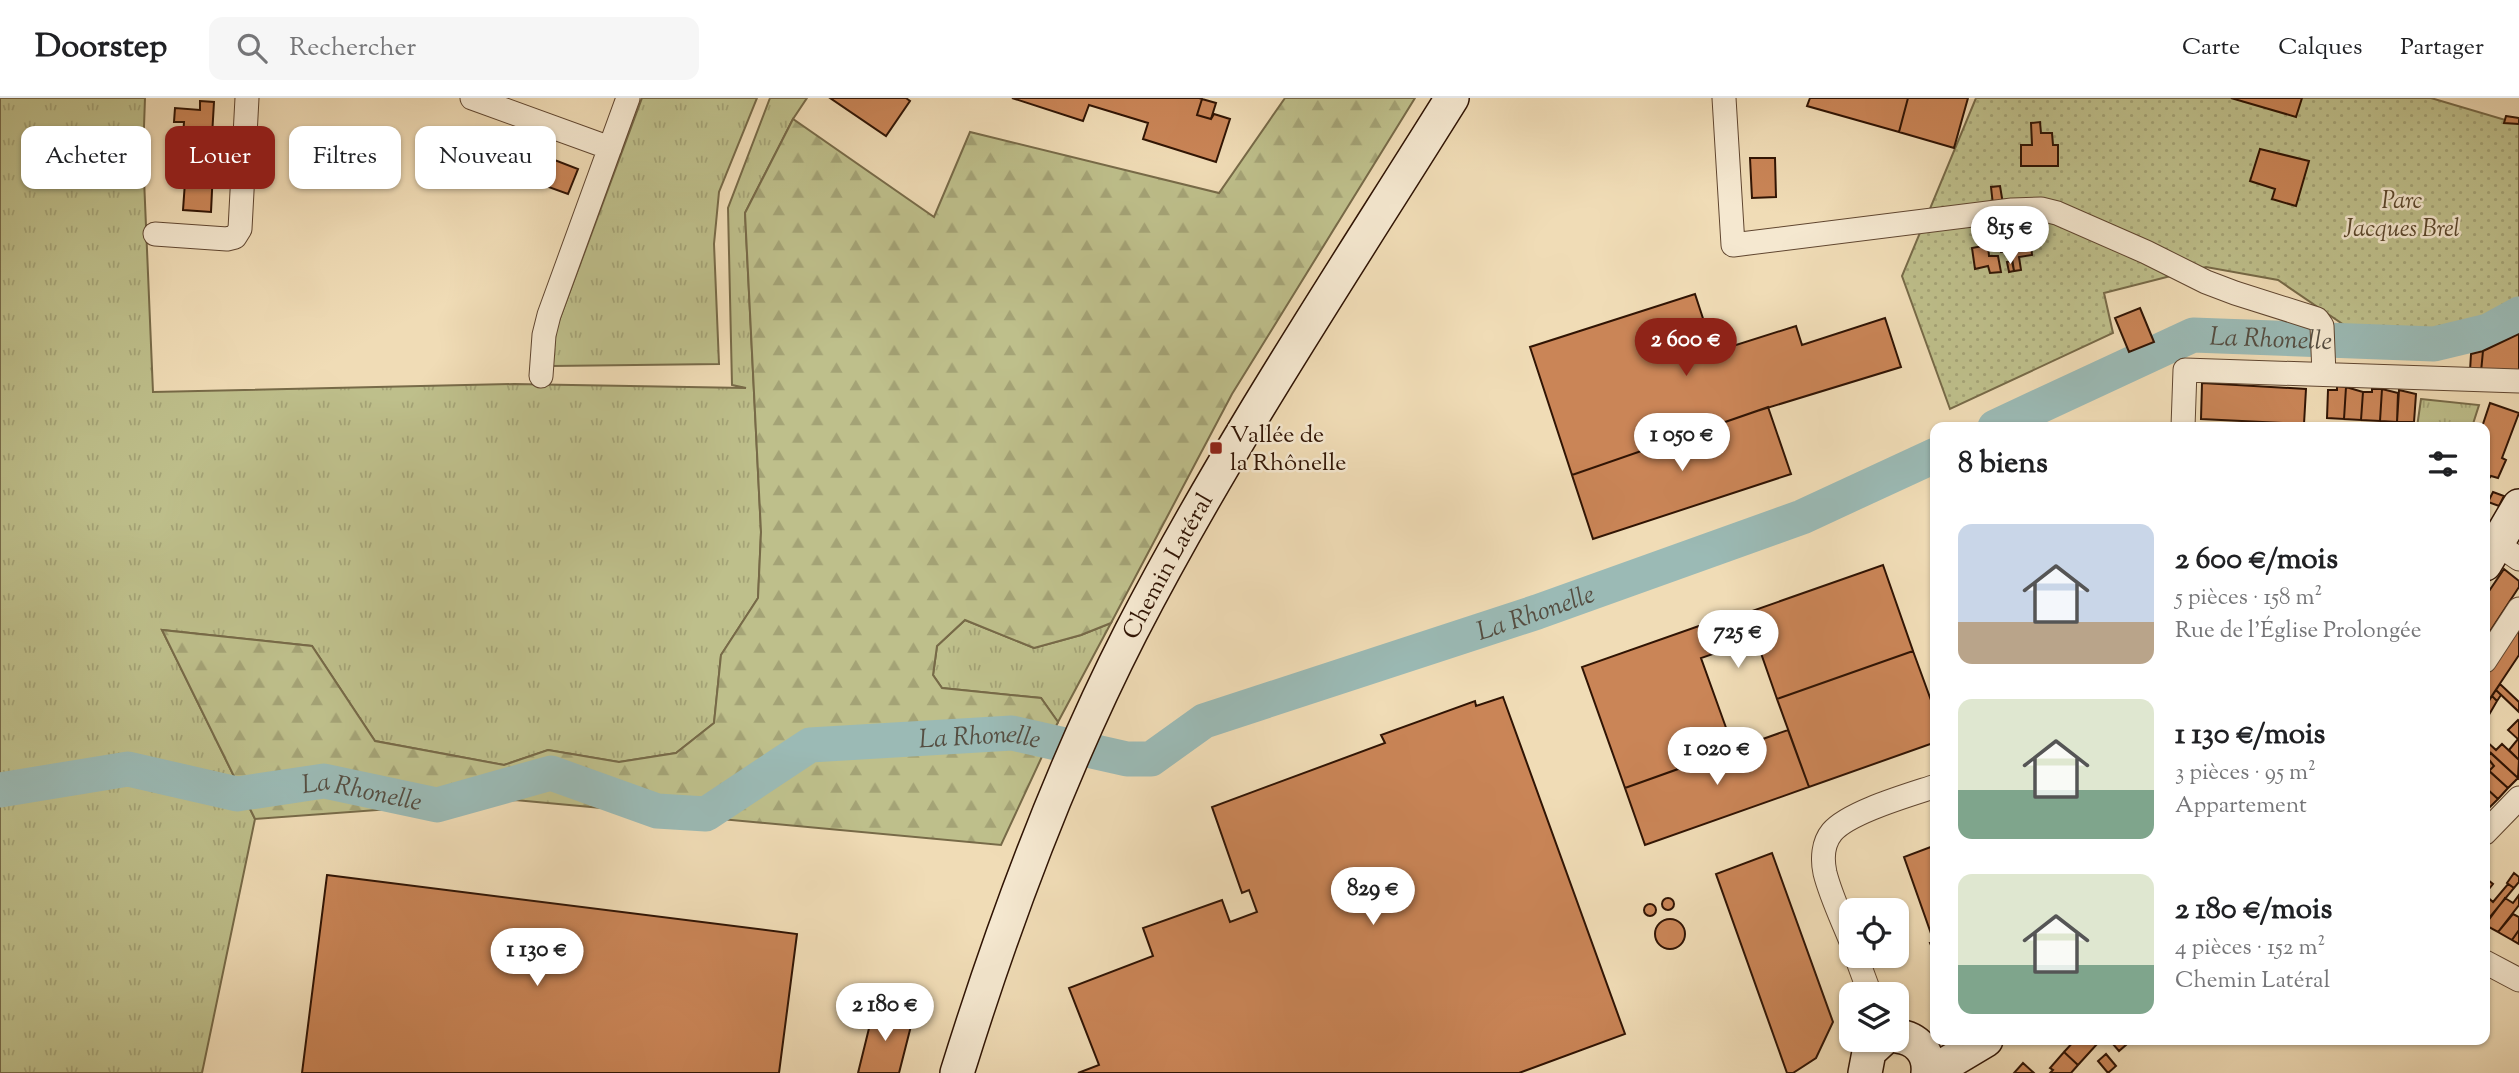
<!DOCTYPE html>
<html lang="fr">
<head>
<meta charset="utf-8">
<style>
  body { margin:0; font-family:"Sorts Mill Goudy",serif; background:#f6f6f6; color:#202124; height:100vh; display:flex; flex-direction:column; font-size:26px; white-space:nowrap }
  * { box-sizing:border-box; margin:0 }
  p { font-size:23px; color:#757577 }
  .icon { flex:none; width:38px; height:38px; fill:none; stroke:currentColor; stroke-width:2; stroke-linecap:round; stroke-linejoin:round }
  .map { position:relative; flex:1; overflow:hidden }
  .sheet { position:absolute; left:1930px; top:324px; width:560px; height:623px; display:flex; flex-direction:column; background:#fff; border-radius:14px; box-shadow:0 2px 5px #0004 }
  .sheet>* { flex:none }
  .hud { position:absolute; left:21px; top:28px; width:665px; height:63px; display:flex; gap:14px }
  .buttons { position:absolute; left:1839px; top:800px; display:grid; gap:14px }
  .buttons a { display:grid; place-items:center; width:70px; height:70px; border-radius:14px; background:#fff; box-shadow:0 2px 5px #0004; font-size:35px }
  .price { position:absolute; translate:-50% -60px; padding:0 16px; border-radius:24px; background:#fff; color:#222; font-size:23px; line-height:46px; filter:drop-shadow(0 2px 4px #0008) }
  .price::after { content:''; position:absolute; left:50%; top:42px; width:21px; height:16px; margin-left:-10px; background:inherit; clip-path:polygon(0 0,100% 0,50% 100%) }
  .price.on { background:#8f2418; color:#fff }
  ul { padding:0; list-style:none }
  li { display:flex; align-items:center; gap:21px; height:175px; padding:0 28px }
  li span { display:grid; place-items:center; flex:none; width:196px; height:140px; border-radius:14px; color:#555 }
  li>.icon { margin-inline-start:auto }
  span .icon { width:84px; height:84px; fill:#fffc; stroke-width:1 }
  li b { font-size:30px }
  h2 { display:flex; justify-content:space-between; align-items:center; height:84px; padding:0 28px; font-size:30px }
  .chip { padding:0 24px; border-radius:14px; background:#fff; box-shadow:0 2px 5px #0004; font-size:24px; line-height:63px }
  .chip.on { background:#8f2418; color:#fff }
  header { display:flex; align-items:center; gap:42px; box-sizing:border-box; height:98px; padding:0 35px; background:#fff; border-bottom:2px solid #e0e0e0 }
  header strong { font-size:33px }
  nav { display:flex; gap:38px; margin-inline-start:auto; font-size:24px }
  .search { width:490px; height:63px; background:#f6f6f6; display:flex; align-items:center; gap:18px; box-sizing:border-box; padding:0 24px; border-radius:14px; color:#757577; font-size:26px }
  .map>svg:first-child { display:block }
</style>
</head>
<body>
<header>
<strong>Doorstep</strong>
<div class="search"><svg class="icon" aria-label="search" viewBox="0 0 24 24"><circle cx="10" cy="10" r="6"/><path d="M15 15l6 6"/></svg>Rechercher</div>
<nav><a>Carte</a><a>Calques</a><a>Partager</a></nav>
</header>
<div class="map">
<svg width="2519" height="975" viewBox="0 0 2519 975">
  <defs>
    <pattern id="grass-tufts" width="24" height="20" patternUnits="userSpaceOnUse" patternTransform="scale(1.75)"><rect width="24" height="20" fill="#bebf8b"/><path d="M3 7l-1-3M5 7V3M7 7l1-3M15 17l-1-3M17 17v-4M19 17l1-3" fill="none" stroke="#a4a376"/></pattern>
    <pattern id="forest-firs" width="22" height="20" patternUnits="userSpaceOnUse" patternTransform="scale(1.75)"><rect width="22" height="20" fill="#bebf8b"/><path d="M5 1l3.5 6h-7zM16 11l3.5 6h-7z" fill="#a4a376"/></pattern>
    <pattern id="park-dots" width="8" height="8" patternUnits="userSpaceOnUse" patternTransform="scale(1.75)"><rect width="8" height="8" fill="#bebf8b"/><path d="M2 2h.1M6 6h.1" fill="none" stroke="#a4a376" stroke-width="1.8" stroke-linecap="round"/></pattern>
  </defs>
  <rect width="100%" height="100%" fill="#f0dcb6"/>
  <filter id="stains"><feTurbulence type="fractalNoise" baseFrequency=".00286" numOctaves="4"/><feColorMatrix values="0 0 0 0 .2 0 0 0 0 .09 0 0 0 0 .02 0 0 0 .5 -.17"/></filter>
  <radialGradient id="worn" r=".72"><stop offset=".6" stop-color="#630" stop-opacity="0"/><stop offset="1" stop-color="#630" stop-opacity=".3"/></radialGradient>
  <path fill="url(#grass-tufts)" stroke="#776a48" stroke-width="2" d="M0,0H145L143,57L153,294L514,286L746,290L732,287L728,110L770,0H807L793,21L745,115L761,434L758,500L721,557L714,625L676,655L619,664L548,652L504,667L375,643L312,548L162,532L255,721L202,975H0Z
    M642,0H757L719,94L714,146L719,266L552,268L556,231Z
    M2421,301L2479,307L2472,329H2417Z
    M965,522L1034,550L1081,537L1111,525L1058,624L1041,600L942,590L933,577L937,548Z"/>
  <path fill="url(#forest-firs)" stroke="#776a48" stroke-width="2" d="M1285,0H1415L1232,296L1111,525L1081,537L1034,550L965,522L937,548L933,577L942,590L1041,600L1058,624L1001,747L515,702L255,721L162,532L312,548L375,643L504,667L548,652L619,664L676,655L714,625L721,557L758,500L761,434L745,115L793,21L934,119L970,34L1219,95Z"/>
  <path fill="url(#park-dots)" stroke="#776a48" stroke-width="2" d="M1976,0H2431L2519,26V202L2492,221L2439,233L2347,229L2278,182L2206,169L2104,195L2113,235L1950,311L1902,178Z"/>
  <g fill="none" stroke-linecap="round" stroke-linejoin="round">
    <g stroke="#9bbab5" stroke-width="35">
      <path id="s1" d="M1995,329L2193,237L2434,246L2488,233L2519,216"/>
      <path id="s2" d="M0,692L128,671L237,696L324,683L437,707L551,675L657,713L706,716L810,647L1012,635L1127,661H1151L1204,623L1537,514L1802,419L1936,357"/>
    </g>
  </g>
  <path fill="#ca8557" stroke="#301404" stroke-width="2" d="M830,0H906L910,3L886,38Z
    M1012,0H1199L1202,1L1197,17L1211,21L1214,16L1230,21L1216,64L1143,41L1148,25L1089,7L1083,23Z
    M1810,0H1908L1899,34L1807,8Z
    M1908,0H1968L1954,50L1899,34Z
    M2231,0H2302L2296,19Z
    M1202,1L1216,5L1211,21L1197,17Z
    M200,3L214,4L211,55L182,53L184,24H174L175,10L200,12Z
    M2506,18L2519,20V26L2504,25Z
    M2040,24L2041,35H2052L2053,47H2058V68H2021V47H2032L2031,25Z
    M489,40L527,54L516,86L490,76L493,69L480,65Z
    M2260,51L2309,63L2296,108L2272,101L2275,91L2250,83Z
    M539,56L578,71L568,96L529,82Z
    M1750,60H1775L1776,99L1752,100Z
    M186,70L213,72L211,114L183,112Z
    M2000,88L2003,106L1993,107L1991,89Z
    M2022,126V129L2029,128L2032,157L2019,159L2021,172L2014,173L2007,128Z
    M2007,128L2011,153L2001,154L1997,129Z
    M1988,147L1989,158H1998L2001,174L1990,175L1988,168L1975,171L1972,150Z
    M2012,163L2014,173L2009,174L2007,164Z
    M1695,196L1714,254L1796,228L1802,247L1885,220L1901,269L1757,313L1572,377L1530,249Z
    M2140,210L2154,244L2129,254L2115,220Z
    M2519,236V277L2481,274L2483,253Z
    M2483,253L2481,274L2470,273L2471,256Z
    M2202,285L2306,291L2304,326L2201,321Z
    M2337,288L2346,289L2344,321L2327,320L2328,292H2337Z
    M2346,289L2363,294L2361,322L2344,321Z
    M2372,291H2382L2380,323L2361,322L2363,294H2372Z
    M2382,291L2398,295L2397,324L2380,323Z
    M2399,292L2416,296L2414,324H2397Z
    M2490,305L2519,315L2502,360L2506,362L2498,380L2491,378L2485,385V329H2482Z
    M1768,309L1791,376L1593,441L1572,377Z
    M2493,394L2504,398L2499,408L2488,404Z
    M1883,467L1913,553L1777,601L1756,541L1701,560L1729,638L1723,640L1728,653L1625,690L1582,569L1716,522L1718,525Z
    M2504,471L2519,483V489L2485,541V499Z
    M2519,526V557L2485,608V577Z
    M1913,553L1936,616V644L1809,689L1777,601Z
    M2500,586L2519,604V614L2496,592Z
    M2496,592L2501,597L2497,603L2492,598Z
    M2492,598L2497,603L2490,615L2485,609Z
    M1503,599L1625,936L1519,975H1078L1099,967L1069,890L1153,858L1143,830L1222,802L1230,824L1257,814L1249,792L1242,795L1212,709L1385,645L1381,637L1475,603L1476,608Z
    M2518,622L2519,623V642L2508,632Z
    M1788,632L1809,689L1645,747L1625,690Z
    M2518,641L2519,642V662L2509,652Z
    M2485,642L2496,652L2502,646L2519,662L2518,680L2485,650Z
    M2491,655L2518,680L2508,690L2489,673L2494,668L2487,659Z
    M2488,661L2494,668L2489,673L2485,669Z
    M2485,669L2508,690L2498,701L2485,689Z
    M2485,689L2498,701L2488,711L2485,709Z
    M1936,747V859L1930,845L1934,844L1904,759Z
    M1772,755L1833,924L1816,960L1793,975H1787L1716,776Z
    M2514,775L2519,779V784L2514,790L2507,785Z
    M327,777L797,836L779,975H302Z
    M2488,782L2493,786L2485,796V786Z
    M2508,786L2514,790L2485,825V797L2493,804Z
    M2519,797V807L2498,834L2485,827L2505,800L2513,805Z
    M1662 806a6 6 0 1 1 12 0a6 6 0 1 1-12 0Z
    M1644 812a6 6 0 1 1 12 0a6 6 0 1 1-12 0Z
    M2513,816L2519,819V832L2512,842L2498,834Z
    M1655 836a15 15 0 1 1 30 0a15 15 0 1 1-30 0Z
    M2519,832V846L2512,842Z
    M874,910L913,920L899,975H858Z
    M2075,942H2095L2098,945L2078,967L2064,954Z
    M2116,942H2124L2127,946L2119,953L2112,945Z
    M2064,954L2078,967L2071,975H2050L2053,972L2050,970Z
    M2106,956L2116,968L2108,975L2098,963Z
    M2023,965L2034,975H2014Z"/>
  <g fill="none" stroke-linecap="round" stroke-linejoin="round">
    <g stroke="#604630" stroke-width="25">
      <path id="street" d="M472,0L610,50
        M1724,0L1733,147L2012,112L2041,111L2057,115L2146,154L2206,184L2235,195L2317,221L2322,228L2324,276
        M155,136L227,141L235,139L240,131L247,0
        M541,278L544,237L549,217L628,0
        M2183,329L2185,272L2519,283
        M2497,446L2519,461
        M2485,563L2519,511
        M2485,735L2519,700
        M1852,846C1843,823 1831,799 1825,775C1822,761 1823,745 1832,734C1849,714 1909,697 1936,688
        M1856,858L1870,896
        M2485,864L2519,882"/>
    </g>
    <g stroke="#301404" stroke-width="36">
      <g id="secondary">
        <path d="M2485,466L2519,408"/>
        <path d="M1897,938C1917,940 1930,955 1928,975"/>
        <path id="s3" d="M957,975C1004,824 1059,675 1131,534C1226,350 1342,176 1452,0"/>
        <path d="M1865,975L1869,954L1882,942"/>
        <path d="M1931,975L1986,942"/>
      </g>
    </g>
    <use href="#street" stroke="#f5e8d0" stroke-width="23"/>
    <use href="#secondary" stroke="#f5e8d0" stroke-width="33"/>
  </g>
  <rect fill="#8f2418" stroke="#f5e8d0" stroke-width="2.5" x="1209" y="343" width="14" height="14" rx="3.5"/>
  <g text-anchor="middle" stroke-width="5" stroke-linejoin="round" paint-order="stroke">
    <g font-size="24" font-style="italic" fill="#5b472c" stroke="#f5e8d0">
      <text x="2402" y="110">Parc<tspan x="2402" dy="28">Jacques Brel</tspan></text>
    </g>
    <g font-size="24" fill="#301404" stroke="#f5e8d0" text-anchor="start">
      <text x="1230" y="344">Vallée de<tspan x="1230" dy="28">la Rhônelle</tspan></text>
    </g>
    <g font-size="24" fill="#301404" stroke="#f5e8d0">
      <text dy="8" stroke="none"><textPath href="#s3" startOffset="550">Chemin Latéral</textPath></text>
    </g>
    <g font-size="26" font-style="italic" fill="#554e42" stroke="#f5e8d0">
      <text dy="9" stroke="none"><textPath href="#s1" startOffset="296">La Rhonelle</textPath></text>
      <text dy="9" stroke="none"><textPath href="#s2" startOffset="1608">La Rhonelle</textPath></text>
      <text dy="9" stroke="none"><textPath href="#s2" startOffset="1020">La Rhonelle</textPath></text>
      <text dy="9" stroke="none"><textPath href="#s2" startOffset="368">La Rhonelle</textPath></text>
    </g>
  </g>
  <rect width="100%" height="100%" filter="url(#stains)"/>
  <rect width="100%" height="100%" fill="url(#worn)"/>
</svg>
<div class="buttons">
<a><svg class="icon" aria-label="locate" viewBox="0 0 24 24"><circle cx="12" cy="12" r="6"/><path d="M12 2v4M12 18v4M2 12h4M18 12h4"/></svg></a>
<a><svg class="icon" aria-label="layers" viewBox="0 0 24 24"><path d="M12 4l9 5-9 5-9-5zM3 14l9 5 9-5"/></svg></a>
</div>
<b class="price" style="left:2010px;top:168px">815 €</b>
<b class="price on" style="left:1686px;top:280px">2 600 €</b>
<b class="price" style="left:1682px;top:375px">1 050 €</b>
<b class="price" style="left:1738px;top:572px">725 €</b>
<b class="price" style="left:1717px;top:689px">1 020 €</b>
<b class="price" style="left:1373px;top:829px">829 €</b>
<b class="price" style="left:537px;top:890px">1 130 €</b>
<b class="price" style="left:885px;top:945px">2 180 €</b>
<div class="hud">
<a class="chip">Acheter</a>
<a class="chip on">Louer</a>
<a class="chip">Filtres</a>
<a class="chip">Nouveau</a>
</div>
<section class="sheet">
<h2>8 biens<svg class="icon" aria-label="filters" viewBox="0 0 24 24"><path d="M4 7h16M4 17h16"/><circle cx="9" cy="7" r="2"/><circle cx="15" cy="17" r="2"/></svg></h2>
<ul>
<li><span style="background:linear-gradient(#c9d6e8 70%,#b9a48a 0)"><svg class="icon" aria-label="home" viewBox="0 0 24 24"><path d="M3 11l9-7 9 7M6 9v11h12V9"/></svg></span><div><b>2 600 €/mois</b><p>5 pièces · 158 m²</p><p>Rue de l'Église Prolongée</p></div></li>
<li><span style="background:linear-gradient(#dfe7d0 65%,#7fa58c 0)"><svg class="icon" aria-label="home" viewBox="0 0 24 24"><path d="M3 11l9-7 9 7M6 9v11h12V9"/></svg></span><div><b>1 130 €/mois</b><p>3 pièces · 95 m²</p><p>Appartement</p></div></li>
<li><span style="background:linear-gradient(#dfe7d0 65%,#7fa58c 0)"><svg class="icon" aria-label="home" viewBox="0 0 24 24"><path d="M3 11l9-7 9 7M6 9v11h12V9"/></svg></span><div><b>2 180 €/mois</b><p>4 pièces · 152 m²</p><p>Chemin Latéral</p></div></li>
</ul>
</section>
</div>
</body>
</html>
